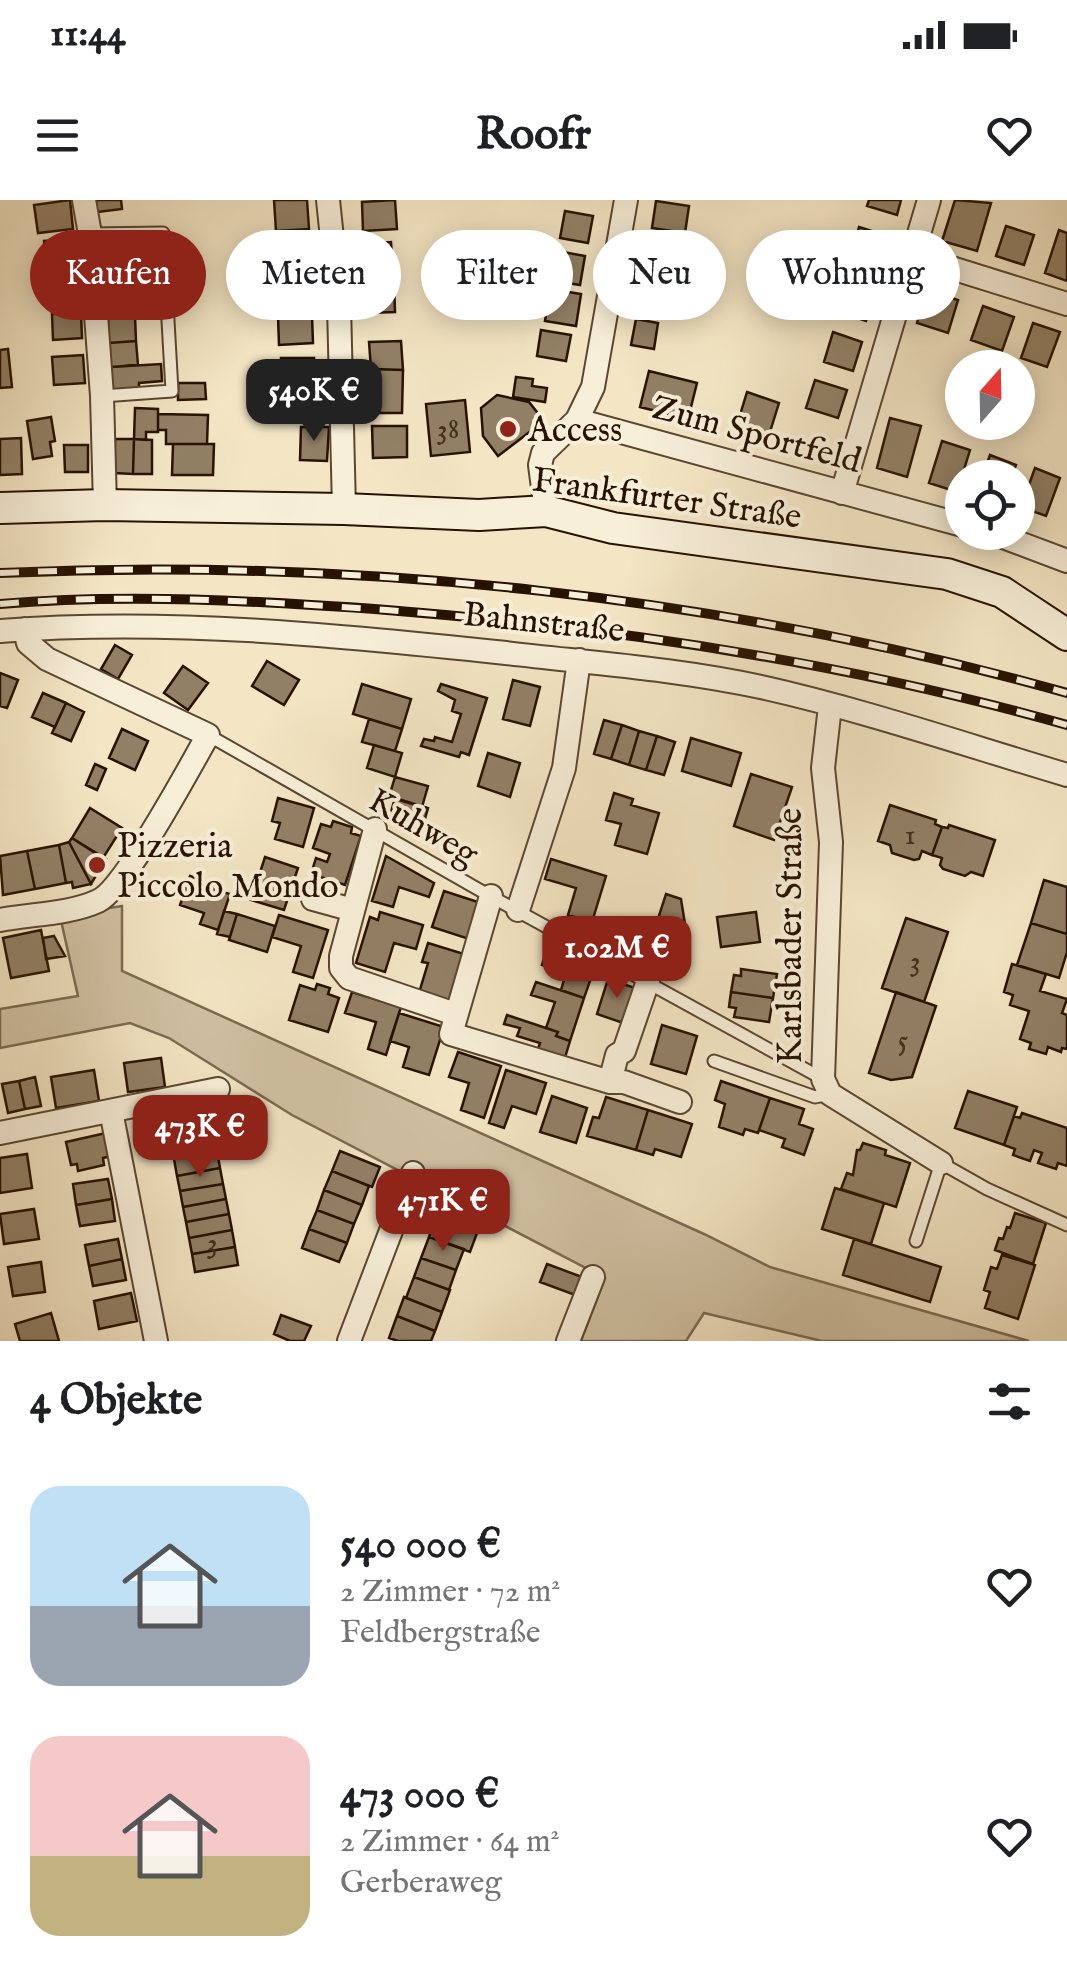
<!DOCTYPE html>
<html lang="de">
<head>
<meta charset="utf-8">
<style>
  body { margin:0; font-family:"IM FELL English",serif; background:#f2f2f2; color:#202124; height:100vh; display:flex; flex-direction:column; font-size:38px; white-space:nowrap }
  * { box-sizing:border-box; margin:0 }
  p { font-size:32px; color:#757577 }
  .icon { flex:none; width:55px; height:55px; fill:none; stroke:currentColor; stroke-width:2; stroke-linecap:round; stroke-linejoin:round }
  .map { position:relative; height:1141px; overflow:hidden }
  .panel { display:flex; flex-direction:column; background:#fff; flex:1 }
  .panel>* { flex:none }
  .hud { position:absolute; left:30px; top:30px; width:1008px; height:90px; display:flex; gap:20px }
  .needle { width:65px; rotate:20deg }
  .buttons { position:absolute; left:945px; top:150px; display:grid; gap:20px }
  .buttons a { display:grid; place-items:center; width:90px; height:90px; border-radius:50%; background:#fff; box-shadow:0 5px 25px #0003; font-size:50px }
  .price { position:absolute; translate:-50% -85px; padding:0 22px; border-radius:20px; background:#8f2418; color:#fff; font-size:32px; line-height:65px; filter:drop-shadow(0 2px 5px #0008) }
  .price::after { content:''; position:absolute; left:50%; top:60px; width:30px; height:22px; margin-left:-15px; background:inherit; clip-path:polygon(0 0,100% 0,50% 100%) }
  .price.active { background:#222; color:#fff }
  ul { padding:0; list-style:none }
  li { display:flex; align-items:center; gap:30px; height:250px; padding:0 30px }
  li span { display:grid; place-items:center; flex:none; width:280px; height:200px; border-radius:30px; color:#555 }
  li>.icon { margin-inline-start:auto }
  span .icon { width:120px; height:120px; fill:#fffc; stroke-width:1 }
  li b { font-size:42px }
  h2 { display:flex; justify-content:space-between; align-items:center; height:120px; padding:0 30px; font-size:42px }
  .chip { padding:0 35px; border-radius:45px; background:#fff; box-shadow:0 5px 25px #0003; font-size:35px; line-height:90px }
  .chip.active { background:#8f2418; color:#fff }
  .status { display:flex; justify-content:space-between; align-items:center; height:70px; padding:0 50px; background:#fff; direction:ltr }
  .status svg { height:28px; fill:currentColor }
  header { display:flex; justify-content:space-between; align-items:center; height:130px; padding:0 30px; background:#fff; font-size:45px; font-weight:700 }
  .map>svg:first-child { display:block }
</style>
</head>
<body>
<div class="status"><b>11:44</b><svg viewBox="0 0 49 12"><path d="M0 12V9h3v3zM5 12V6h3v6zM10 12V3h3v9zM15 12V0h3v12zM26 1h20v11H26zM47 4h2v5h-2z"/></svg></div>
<header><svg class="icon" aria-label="menu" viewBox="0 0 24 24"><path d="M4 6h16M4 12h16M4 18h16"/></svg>Roofr<svg class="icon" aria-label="heart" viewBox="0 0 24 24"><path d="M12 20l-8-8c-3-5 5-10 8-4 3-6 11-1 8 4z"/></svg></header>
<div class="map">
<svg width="1067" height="1141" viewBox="0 0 1067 1141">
  <rect width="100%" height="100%" fill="#f4e6c5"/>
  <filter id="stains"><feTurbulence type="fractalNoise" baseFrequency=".002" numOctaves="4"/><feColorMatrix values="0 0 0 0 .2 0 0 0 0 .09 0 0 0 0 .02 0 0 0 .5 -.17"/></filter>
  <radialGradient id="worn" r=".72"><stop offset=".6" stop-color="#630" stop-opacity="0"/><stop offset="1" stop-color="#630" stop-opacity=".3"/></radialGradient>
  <path fill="#d1c2a4" stroke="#7c6a52" stroke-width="2.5" d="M122,706V771L704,1034L770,1067L1029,1141H822L704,1113L686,1141H581L605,1078L292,915L169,838L130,823L0,848V809L78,796L60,716Z"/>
  <path fill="#928066" stroke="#271200" stroke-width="2.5" d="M70,0L73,29L38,33L34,5Z
    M96,0H121L122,9L97,12Z
    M274,0H307L309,29L276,31Z
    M395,0L397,29L363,31L362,2Z
    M869,0H901L897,15L867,6Z
    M955,0L991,3L977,51L942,41Z
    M656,1L689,6L685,33L652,28Z
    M565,11L593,16L588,43L560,38Z
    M1006,26L1034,35L1024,65L996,56Z
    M859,27L891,37L882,67L850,57Z
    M1059,30L1067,33V81L1045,73Z
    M306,37L307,65L278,66L277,40Z
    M75,39L77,66L46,68L44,41Z
    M651,40L678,44L674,73L646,68Z
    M391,42L393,70L366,72L364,44Z
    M130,43L132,68L105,69L103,44Z
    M541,48L585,56L580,85L536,78Z
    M132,68L133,92L106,94L105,69Z
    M78,74L79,103L50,104L48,76Z
    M311,74L313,105L274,108L272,76Z
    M645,77L674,83L669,111L639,105Z
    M840,79L875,91L866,121L830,109Z
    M367,82H394L395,112L368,113Z
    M550,89L581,94L576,126L545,121Z
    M927,90L958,100L948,133L917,123Z
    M133,92L135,116L108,118L106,94Z
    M983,106L1014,117L1002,151L971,140Z
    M81,113L82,138L53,140L52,114Z
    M135,116L136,141L109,143L108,118Z
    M278,116H312L313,143L279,145Z
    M636,119L658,123L654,149L631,145Z
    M1033,123L1060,132L1047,167L1021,158Z
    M541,130L571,135L566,161L537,156Z
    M833,132L862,142L853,171L824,162Z
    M136,141L138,165L111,167L109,143Z
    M401,141L403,170L371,169L369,142Z
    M8,149L12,187L0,188V150Z
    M83,155L85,183L54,185L52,157Z
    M281,158H314V186H281Z
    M161,164L162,181L139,183V190L112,191L111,167Z
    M373,169L403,170L402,213H372Z
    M649,171L697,183L688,219L640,207Z
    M516,177L533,179L532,186L547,188L545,202L513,197Z
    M815,180L847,190L838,218L806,208Z
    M178,183H205L206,199L178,200Z
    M747,192L779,203L769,235L737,225Z
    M497,195L529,202L544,221L498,256L483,236L481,208Z
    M264,197H304V211H264Z
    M465,200L470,252L431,256L426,204Z
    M135,208L158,209V232H146V240L134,239Z
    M158,214L208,215L207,244H166V230H158Z
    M51,217L55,241L50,242L52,256L33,259L27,221Z
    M890,218L921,226L907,277L877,268Z
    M372,226H407V257L373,258Z
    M301,227H329L327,261L300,260Z
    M21,238L22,274L0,275V239Z
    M115,239H134L133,274L114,273Z
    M134,239L152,240V274H133Z
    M942,241L970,250L957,292L929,283Z
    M173,244H214L213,275H172Z
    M64,245H88V272H65Z
    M990,255L1016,265L1011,278H982Z
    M1035,268L1060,278L1046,316L1021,307Z
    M115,445L132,455L118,479L101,469Z
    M267,461L299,480L284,505L252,486Z
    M183,466L208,483L188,510L164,493Z
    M0,473L18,480L7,508L0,506Z
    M513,480L540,487L530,526L503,519Z
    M362,484L411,499L402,529L353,514Z
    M441,484L487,498L469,555L461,552L459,557L421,546L424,539L434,541L435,537L452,542L461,514L452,511L455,500L438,491Z
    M43,493L66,503L55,527L32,517Z
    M66,503L84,512L71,541L52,533Z
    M369,519L402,529L395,551L362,542Z
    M604,520L622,525L611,559L594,554Z
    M622,525L639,531L629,565L611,559Z
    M122,529L148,541L135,570L109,558Z
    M639,531L657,536L646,570L629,565Z
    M657,536L675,542L664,575L646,570Z
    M691,538L741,553L731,586L682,571Z
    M374,545L402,553L395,577L367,568Z
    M488,553L520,563L510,597L478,586Z
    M95,564L106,569L97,590L86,585Z
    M751,574L792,587L774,640L734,626Z
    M395,577L428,586L422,607L389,597Z
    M614,593L633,599L631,605L659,613L647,654L615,645L621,624L606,620Z
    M278,598L314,608L303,647L275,639L280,623L272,621Z
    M395,598L428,608L422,629L389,619Z
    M890,605L936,620L935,624L942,627L932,655L922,651L919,659L914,660L892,653L890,645L878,641Z
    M90,608L122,628L103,658L72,638Z
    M333,621L352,627L351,633L361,636L345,685L311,674L316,658L327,662L330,654L313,648L321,624L331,627Z
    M949,625L995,640L983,676L971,672L965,676L943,669L940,665L942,658L932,655L942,627L948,628Z
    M72,638L106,659L91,684L69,642Z
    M69,642L91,684L73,688L72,682L66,683L59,645Z
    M59,645L66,683L35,689L27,651Z
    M27,651L35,689L3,695L0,656Z
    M386,656L434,683L429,697L399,687L393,707L372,701Z
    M265,657L298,668L284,710L251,700Z
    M551,659L606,676L592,722L568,715L576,688L545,679Z
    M190,676L213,684L212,689L230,694L218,730L200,724L204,713L180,705Z
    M1044,680L1067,687V734L1031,723Z
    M444,691L481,703L469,739L432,727Z
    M666,694L681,699L687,737L675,773L644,762Z
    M224,711L237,714L230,737L217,734Z
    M380,712L423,725L416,749L394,743L385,772L356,763L370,717L378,720Z
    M756,712L760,742L721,747L717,717Z
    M237,714L275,726L267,752L229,740Z
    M279,715L328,730L313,778L293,772L301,746L272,737Z
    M906,718L948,732L924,802L882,788Z
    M1031,723L1067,734V752L1059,778L1017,765Z
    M41,730L49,771L11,778L3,738Z
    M54,736L65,756L46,759L43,738Z
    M428,743L464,754L449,802L419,793L428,763L422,762Z
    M547,748L596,764L584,798L561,790L566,773L542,765Z
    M1012,764L1046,774L1040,791L1067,799L1062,813L1067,815V849L1062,848L1061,852L1048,847L1046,854L1029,849L1031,843L1020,839L1029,811L1010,805L1013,795L1004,792Z
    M741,769L777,774L773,798L731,792L734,775L741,776Z
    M608,779L638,789L626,824L597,814Z
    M536,782L584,798L570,841L556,836L558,832L546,828L555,802L531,795Z
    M317,784L330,788L328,794L339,798L328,832L289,820L300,785L315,790Z
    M352,792L401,807L386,855L368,849L376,822L345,813Z
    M731,792L773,798L769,822L734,817L736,808L729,807Z
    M896,792L936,806L912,877L891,880L869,873Z
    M399,813L444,827L429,875L403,867L409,847L390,841Z
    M507,815L558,832L556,836L570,841L563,864L536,855L540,843L517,836L520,828L504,824Z
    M662,825L697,836L686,874L651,864Z
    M458,852L501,866L484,918L461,910L469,883L449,877Z
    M161,858L165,887L128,892L124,863Z
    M94,870L99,901L56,908L51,877Z
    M506,870L546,883L536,914L512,906L504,928L489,923Z
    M35,877L41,906L25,909L19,881Z
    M19,881L25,909L8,913L2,884Z
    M721,881L770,898L758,933L745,929L743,935L719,927L725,904L715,900Z
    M968,891L1017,907L1004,945L955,928Z
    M552,896L587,908L576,943L540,932Z
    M606,897L648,910L636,950L587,936L593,917L599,918Z
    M770,898L804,909L799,924L813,929L804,955L782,947L785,939L759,930Z
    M209,904L212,921L169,930L165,912Z
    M648,910L692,924L681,957L655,949L653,955L636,950Z
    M1022,913L1067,928V966L1058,963L1056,969L1038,963L1042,953L1034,950L1030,961L1013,955L1015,949L1004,945L1014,916L1020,918Z
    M212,921L214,935L171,943L169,930Z
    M106,933L111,956L103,958L104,965L78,971L77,964L71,965L66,942Z
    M214,935L217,951L174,959L171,943Z
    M863,943L886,950L885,955L910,963L896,1007L841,989L847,973L853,975L857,950H860Z
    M217,951L220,968L177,976L174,959Z
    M340,951L380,967L372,987L332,971Z
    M27,954L32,988L0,993V958Z
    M220,968L223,984L180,991L177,976Z
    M332,971L369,986L362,1005L324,990Z
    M108,979L112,999L76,1005L73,984Z
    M223,984L226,999L183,1007L180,991Z
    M835,988L884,1003L871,1044L822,1029Z
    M324,990L362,1005L354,1024L317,1010Z
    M112,999L115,1021L80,1026L76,1005Z
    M226,999L229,1014L186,1022L183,1007Z
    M34,1009L39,1039L4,1044L0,1014Z
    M317,1010L354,1024L347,1043L309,1029Z
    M438,1010L480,1025L470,1052L429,1037Z
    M1015,1013L1046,1023L1033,1064L995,1050L999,1038L1003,1039L1007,1027L1010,1028Z
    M229,1014L232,1030L189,1038L186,1022Z
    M309,1029L347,1043L339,1062L302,1048Z
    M232,1030L235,1047L192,1054L189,1038Z
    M429,1037L464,1049L456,1070L421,1058Z
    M118,1039L122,1059L89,1066L85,1045Z
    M854,1039L941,1067L930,1102L843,1075Z
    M235,1047L238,1065L195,1072L192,1054Z
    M1002,1055L1035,1065L1018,1119L985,1108L990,1092L984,1090L991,1067L997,1069Z
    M421,1058L456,1070L449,1090L414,1077Z
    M122,1059L126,1080L93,1086L89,1066Z
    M41,1062L45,1092L13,1096L8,1067Z
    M547,1064L582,1077L575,1095L540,1082Z
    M414,1077L450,1090L442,1112L406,1098Z
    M131,1093L137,1121L99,1129L94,1101Z
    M404,1097L442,1112L435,1131L397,1116Z
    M51,1113L59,1141H20L15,1124Z
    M281,1115L311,1126L304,1141H290L274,1134Z
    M397,1116L435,1131L431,1141H398L389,1138Z"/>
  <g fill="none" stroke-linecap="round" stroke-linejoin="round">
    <g stroke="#5a4731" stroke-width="15">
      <path id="lane" d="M90,34L163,33L172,191L102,196
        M208,535L483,692L823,879
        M714,861L815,897L830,894
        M916,1041L941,963L987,989L1067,1025"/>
    </g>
    <g stroke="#5a4731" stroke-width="26">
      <path id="street" d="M84,0L90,34L102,196L105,305
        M328,0L339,105L344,309
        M913,56L1067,104
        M577,220L962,325
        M842,293L929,0
        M546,311L540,265L543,253L577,220L593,187L626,0
        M990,332L1067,361
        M0,431C168,418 338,435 506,453C591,463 677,469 761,487C864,510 966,545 1067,575
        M830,506L823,568L831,642L823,879L830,894L941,963
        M375,629L341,756V768L349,778L455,814
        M491,696L451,834L610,882L617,855L624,851L648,781
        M313,699L353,710
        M518,710L564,568L579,460
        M0,720C31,714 70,714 98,701C124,690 191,565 208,535L47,459L28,443L25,429
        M610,882H624L680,902
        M111,911L156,1141
        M0,933L218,889
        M349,1141L413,973
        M568,1141L593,1077"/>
    </g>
    <g stroke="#271200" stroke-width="34">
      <path id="secondary" d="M0,308L105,305L344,309L479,315L546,311L613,328L947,374L1002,392L1067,435"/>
    </g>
    <use href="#lane" stroke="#f8efd9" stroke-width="11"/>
    <use href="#street" stroke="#f8efd9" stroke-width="22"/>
    <use href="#secondary" stroke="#f8efd9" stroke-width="30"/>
    <g stroke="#271200" stroke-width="10">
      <path id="rail" d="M0,373C357,357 723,396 1067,493
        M0,404C128,393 259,401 387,410C617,428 845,462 1067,525"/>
    </g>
    <use href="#rail" stroke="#f8efd9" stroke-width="6" stroke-dasharray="19" stroke-linecap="butt"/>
  </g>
  <g fill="#8f2418" stroke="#f8efd9" stroke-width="4">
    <circle cx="508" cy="229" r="10"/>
    <circle cx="97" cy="665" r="10"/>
  </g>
  <g text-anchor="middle" stroke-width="8" stroke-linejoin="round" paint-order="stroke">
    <g font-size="30" fill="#422e1a">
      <text x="448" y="238">38</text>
      <text x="910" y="644">1</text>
      <text x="915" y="770">3</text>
      <text x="903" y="850">5</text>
      <text x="212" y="1052">3</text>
    </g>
    <g font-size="35" fill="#271200" stroke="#f8efd9" text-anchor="start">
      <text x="528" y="241">Access</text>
      <text x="117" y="657">Pizzeria<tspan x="117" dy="40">Piccolo Mondo</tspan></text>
    </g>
    <g font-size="35" fill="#271200" stroke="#f8efd9">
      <text transform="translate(757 233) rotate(15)" y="12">Zum Sportfeld</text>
      <text transform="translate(667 297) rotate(8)" y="12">Frankfurter Straße</text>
      <text transform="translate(544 421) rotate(6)" y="12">Bahnstraße</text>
      <text transform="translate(424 626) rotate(30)" y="12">Kuhweg</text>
      <text transform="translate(789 736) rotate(-90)" y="12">Karlsbader Straße</text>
    </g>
  </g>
  <rect width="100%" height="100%" filter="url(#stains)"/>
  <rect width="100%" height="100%" fill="url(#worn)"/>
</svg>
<div class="buttons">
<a><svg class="needle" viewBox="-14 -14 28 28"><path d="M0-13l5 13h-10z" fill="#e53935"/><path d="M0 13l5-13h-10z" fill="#757577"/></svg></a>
<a><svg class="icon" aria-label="locate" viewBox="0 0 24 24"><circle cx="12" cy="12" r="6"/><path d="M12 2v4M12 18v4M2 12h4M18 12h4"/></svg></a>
</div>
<b class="price active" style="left:314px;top:244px">540K €</b>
<b class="price" style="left:617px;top:801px">1.02M €</b>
<b class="price" style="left:200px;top:980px">473K €</b>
<b class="price" style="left:443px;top:1054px">471K €</b>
<div class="hud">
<a class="chip active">Kaufen</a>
<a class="chip">Mieten</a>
<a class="chip">Filter</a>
<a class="chip">Neu</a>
<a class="chip">Wohnung</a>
</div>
</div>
<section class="panel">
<h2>4 Objekte<svg class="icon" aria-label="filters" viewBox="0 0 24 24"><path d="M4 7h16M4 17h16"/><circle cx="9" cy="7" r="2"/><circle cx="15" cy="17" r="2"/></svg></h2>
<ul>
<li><span style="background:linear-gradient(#bfe0f5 60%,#9aa5b1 0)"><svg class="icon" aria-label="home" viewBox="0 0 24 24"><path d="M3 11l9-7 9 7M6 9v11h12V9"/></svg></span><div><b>540 000 €</b><p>2 Zimmer · 72 m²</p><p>Feldbergstraße</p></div><svg class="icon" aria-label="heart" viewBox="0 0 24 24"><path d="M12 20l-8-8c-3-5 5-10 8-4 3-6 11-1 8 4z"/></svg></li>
<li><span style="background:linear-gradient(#f6c9c9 60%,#c2b280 0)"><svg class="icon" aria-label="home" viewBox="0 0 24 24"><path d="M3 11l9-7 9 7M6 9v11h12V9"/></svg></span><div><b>473 000 €</b><p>2 Zimmer · 64 m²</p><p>Gerberaweg</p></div><svg class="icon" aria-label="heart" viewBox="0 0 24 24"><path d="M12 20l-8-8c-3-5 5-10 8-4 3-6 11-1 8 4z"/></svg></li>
</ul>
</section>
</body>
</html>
